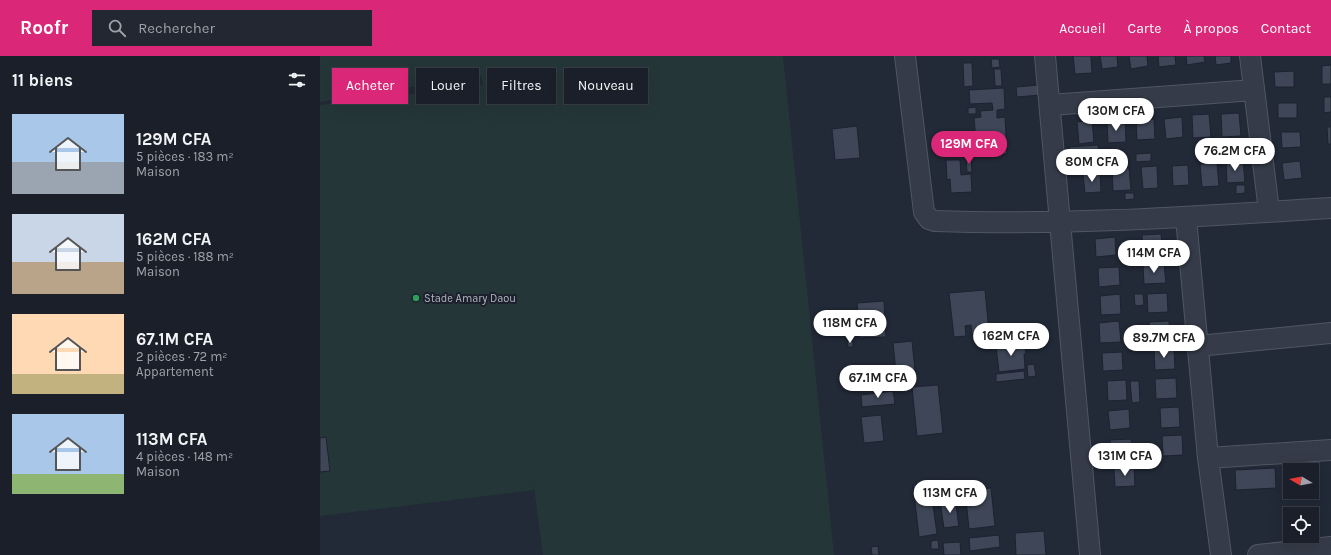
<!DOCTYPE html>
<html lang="fr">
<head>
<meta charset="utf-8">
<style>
  body { margin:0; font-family:Karla,sans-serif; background:#232731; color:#f1f3f6; height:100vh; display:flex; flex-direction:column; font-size:15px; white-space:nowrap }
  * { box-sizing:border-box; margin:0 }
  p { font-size:13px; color:#9fa2a8 }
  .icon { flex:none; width:22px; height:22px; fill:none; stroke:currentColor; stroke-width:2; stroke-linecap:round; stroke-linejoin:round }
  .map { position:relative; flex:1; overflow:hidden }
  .sheet { display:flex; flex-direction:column; background:#1a1f29; width:320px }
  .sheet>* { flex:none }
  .guide { position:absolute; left:12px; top:12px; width:380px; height:36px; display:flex; gap:8px }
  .needle { width:26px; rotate:280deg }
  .tools { position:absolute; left:963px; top:407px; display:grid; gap:8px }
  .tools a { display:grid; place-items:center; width:36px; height:36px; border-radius:0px; background:#1a1f29; box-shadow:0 4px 16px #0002,0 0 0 1px #383d46; font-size:20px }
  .price { position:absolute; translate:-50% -34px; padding:0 9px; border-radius:14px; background:#fff; color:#222; font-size:13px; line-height:26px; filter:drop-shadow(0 1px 2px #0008) }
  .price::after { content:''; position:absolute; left:50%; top:24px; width:12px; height:9px; margin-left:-6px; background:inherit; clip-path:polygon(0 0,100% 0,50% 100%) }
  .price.current { background:#db2777; color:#fff }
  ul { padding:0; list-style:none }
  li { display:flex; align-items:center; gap:12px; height:100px; padding:0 12px }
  li span { display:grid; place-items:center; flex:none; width:112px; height:80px; border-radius:0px; color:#555 }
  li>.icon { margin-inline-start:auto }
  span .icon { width:48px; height:48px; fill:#fffc; stroke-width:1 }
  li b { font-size:17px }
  h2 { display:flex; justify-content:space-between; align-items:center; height:48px; padding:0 12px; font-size:17px }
  .chip { padding:0 14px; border-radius:0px; background:#1a1f29; box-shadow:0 4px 16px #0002,0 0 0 1px #383d46; font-size:14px; line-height:36px }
  .chip.current { background:#db2777; color:#fff }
  header { display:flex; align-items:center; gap:24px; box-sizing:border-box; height:56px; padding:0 20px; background:#db2777; color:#fff }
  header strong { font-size:19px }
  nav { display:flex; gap:22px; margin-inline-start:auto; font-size:14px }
  .search { width:280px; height:36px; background:#232731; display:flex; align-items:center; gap:10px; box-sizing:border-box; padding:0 14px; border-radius:0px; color:#9fa2a8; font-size:15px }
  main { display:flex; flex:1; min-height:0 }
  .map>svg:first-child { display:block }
</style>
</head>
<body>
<header>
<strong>Roofr</strong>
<div class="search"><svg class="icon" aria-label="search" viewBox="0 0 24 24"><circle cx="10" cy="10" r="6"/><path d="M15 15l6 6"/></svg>Rechercher</div>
<nav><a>Accueil</a><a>Carte</a><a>À propos</a><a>Contact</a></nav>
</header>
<main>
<section class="sheet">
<h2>11 biens<svg class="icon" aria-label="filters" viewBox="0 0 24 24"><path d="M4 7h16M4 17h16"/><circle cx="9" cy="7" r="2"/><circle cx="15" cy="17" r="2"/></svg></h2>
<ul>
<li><span style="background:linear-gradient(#a9c7e8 60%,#9aa5b1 0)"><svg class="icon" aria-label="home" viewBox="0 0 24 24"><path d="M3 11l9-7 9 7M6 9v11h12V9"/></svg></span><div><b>129M CFA</b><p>5 pièces · 183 m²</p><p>Maison</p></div></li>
<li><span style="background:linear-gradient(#c9d6e8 60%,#b9a48a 0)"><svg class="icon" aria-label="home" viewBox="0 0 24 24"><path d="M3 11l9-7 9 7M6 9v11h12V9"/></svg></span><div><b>162M CFA</b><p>5 pièces · 188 m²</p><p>Maison</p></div></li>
<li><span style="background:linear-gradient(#ffd9b3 75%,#c2b280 0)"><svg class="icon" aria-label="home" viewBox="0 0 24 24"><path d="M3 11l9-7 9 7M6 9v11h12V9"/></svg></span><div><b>67.1M CFA</b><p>2 pièces · 72 m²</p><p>Appartement</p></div></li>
<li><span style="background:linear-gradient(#a9c7e8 75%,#8fb573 0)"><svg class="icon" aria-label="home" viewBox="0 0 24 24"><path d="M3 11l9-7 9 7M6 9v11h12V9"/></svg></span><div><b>113M CFA</b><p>4 pièces · 148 m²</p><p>Maison</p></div></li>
</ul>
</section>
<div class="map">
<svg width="1011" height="499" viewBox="0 0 1011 499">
  <rect width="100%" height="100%" fill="#222937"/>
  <path fill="#253639" d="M0,0H463L514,499H223L212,417L214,434L0,460V49L163,29L161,20L0,46Z"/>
  <path fill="#3e4657" stroke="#1d222f" d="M753,0H771L772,17L755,18Z
    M780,0H797L798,11L782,13Z
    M809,0H827L828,10L811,13Z
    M838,0H855L856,9L839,11Z
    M866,0H884L885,6L867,9Z
    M895,0H911V7L896,9Z
    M671,3H679L680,11L672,12Z
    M643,7H652L653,30L644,31Z
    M1011,9V28H1002V10Z
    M674,13H681L682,30H675Z
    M974,15V31H955L954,16Z
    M719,29L720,39L697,41L696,31Z
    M684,32L685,53L677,54V62L685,61L687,98H682V93L657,95L654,62L661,61L660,55L673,54L672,47L650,48L649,34Z
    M1004,41H1011V56L1004,57Z
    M958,47H977V62H958Z
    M656,51V58H648V52Z
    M919,57L921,80L902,81L901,58Z
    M889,58L891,81L873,82L872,59Z
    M862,61L863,81L846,83L844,63Z
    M834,63L835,83L817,84L816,64Z
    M772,64L774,86L759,88L757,66Z
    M805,64L806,86L788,87L787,65Z
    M537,70L540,102L515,104L512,73Z
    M1007,71H1011V88H1008Z
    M961,76H980L981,91L962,92Z
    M778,89L779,99L750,101L749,91Z
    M922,90L923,99L894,101L893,92Z
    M831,97V105L816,106V98Z
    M780,100V108L758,109V102Z
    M651,102L652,116H647L646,103Z
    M626,104H640L641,119L651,118L652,136L631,137L630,123L627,124Z
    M923,105L925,126L907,127L906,106Z
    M980,105L982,122L964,124L962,107Z
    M897,107L899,130L882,131L880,108Z
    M868,109L869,129L853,130L852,110Z
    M837,110L838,132L823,133L821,111Z
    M809,112L811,134L793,135L792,113Z
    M780,117L781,136L765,137L763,118Z
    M916,129H925V137L916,138Z
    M805,137H814V143L805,144Z
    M841,178L843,197L823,198L822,179Z
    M795,181L796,199L776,201L775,183Z
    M816,193L817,205H810L809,194Z
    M844,208L846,227L824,228L823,209Z
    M799,211L800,229L779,231L778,212Z
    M665,234L669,276L652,278L651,269L645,270L646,280L634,281L629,237Z
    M847,237L848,256L828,257L827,238Z
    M800,238L801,258L781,259L780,240Z
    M814,238H823L824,249L815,250Z
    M564,245L566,281L539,282L538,267H542V257H538L537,247Z
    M799,265L801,286L780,287L779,267Z
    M849,265L850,285L830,286L829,266Z
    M709,276V283L685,286L684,278Z
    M527,285H533V291H528Z
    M592,285L596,324L577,326L573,287Z
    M704,287L706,298H704L705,313L679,316L676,290Z
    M854,292L855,313L835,314L834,293Z
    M802,296L803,314L783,315L782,297Z
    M714,308L716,320L708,321L707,309Z
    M704,315L705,323L676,326V318Z
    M856,322L857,342L836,343L835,323Z
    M806,324L807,344L788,345L787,325Z
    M810,325H819L820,346L812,347Z
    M618,329L623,377L597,380L592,331Z
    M573,335L575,348L542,351L541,339Z
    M859,351L860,371L841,372L840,352Z
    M809,353L810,372L790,374L788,355Z
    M561,359L564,385L544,387L541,361Z
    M862,379L863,399L843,400L842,380Z
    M6,381L10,415L0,416V382Z
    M811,383L812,401L791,402L790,384Z
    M814,411L815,430L795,431L794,413Z
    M955,412L956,432L916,434L915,414Z
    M633,424L635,440L619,442L618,426Z
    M610,427L617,478L599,481L593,429Z
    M671,432L675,470L649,473L645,434Z
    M635,443L639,470L624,472L620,445Z
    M724,475L726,499H696L695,477Z
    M679,479L680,491L650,495L649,482Z
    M618,484L619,493H611V485Z
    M640,486L641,499H624L623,487Z
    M558,490L559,499H552L551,491Z"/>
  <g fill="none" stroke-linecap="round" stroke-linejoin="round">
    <g stroke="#505663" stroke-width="22">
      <path id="minor" d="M585,0L604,156L609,163L615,165C748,170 879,160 1011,152
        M725,0L770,499
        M930,0L949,155
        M730,49L934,34
        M866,162L888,402L901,499
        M878,290L1011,277
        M888,402L1011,394
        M938,499L1011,491"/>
    </g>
    <use href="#minor" stroke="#353b48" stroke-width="20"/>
  </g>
  <circle fill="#2e9e5b" stroke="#1b202c" stroke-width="1.5" cx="96" cy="242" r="4"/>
  <g text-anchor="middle" stroke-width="4" stroke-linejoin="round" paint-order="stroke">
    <g font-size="11" fill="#b0b6c4" stroke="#1b202c" text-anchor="start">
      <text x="104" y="246">Stade Amary Daou</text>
    </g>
  </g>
</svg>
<div class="tools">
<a><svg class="needle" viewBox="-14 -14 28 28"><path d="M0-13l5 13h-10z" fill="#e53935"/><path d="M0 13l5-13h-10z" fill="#9fa2a8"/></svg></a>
<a><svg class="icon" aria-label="locate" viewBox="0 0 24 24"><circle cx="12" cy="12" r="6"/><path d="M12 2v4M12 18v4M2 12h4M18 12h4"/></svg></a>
</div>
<b class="price" style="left:796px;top:76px">130M CFA</b>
<b class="price current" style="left:649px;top:109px">129M CFA</b>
<b class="price" style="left:915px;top:116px">76.2M CFA</b>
<b class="price" style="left:772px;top:127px">80M CFA</b>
<b class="price" style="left:834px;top:218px">114M CFA</b>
<b class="price" style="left:530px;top:288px">118M CFA</b>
<b class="price" style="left:691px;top:301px">162M CFA</b>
<b class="price" style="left:844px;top:303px">89.7M CFA</b>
<b class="price" style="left:558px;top:343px">67.1M CFA</b>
<b class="price" style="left:805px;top:421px">131M CFA</b>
<b class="price" style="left:630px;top:458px">113M CFA</b>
<div class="guide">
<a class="chip current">Acheter</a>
<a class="chip">Louer</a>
<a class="chip">Filtres</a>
<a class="chip">Nouveau</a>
</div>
</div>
</main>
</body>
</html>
